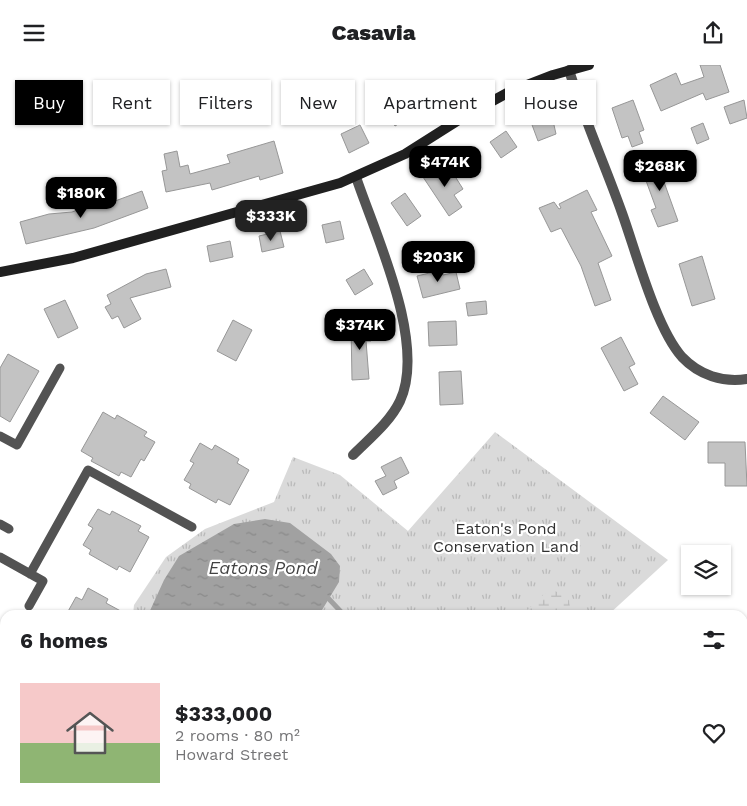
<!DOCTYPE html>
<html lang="en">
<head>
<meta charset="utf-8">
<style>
  body { margin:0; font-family:"Work Sans",sans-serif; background:#f6f6f6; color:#202124; height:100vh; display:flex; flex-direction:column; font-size:19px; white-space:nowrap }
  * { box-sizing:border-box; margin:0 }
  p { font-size:16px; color:#757577 }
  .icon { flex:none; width:28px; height:28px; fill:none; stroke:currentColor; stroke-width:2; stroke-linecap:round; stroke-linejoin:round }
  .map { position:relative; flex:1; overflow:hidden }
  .drawer { position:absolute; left:0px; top:545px; width:748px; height:196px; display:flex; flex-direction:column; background:#fff; border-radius:15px 15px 0 0; box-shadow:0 1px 4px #0004 }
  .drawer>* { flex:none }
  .banner { position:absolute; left:15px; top:15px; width:718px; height:45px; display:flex; gap:10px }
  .fabs { position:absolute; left:681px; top:480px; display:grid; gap:10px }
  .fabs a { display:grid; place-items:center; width:50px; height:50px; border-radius:0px; background:#fff; box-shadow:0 1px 4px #0004; font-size:25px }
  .price { position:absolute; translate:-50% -42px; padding:0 11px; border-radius:10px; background:#000; color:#fff; font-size:16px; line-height:32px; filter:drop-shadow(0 1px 2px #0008) }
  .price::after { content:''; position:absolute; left:50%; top:30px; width:15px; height:11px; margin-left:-8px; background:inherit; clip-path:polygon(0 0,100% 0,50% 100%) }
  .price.current { background:#222; color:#fff }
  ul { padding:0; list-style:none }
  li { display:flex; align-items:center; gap:15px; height:125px; padding:0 20px }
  li span { display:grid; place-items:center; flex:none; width:140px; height:100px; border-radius:0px; color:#555 }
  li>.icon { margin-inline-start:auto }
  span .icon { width:60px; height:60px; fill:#fffc; stroke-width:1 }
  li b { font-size:21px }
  h2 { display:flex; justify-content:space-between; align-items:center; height:60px; padding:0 20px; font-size:21px }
  .chip { padding:0 18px; border-radius:0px; background:#fff; box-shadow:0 1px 4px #0004; font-size:18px; line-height:45px }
  .chip.current { background:#000; color:#fff }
  header { display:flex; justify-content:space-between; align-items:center; height:65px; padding:0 20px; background:#fff; font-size:22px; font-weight:800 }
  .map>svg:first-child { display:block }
</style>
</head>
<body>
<header><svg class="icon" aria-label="menu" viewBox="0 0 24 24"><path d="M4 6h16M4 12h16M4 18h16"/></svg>Casavia<svg class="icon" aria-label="share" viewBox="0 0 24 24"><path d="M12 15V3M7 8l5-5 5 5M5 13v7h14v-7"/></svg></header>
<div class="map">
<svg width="747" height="741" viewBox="0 0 747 741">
  <defs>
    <pattern id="grass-tufts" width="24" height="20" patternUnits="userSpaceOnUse" patternTransform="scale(1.25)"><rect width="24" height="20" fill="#dadada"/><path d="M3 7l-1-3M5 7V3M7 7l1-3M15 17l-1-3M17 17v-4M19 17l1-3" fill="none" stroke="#b9b9b9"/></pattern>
    <pattern id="wetland-marsh" width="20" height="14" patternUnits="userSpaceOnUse" patternTransform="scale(1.25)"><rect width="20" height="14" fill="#dadada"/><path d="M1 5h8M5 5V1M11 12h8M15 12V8" fill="none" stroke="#b9b9b9"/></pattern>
    <pattern id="water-ripples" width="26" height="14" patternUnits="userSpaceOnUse" patternTransform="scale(1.25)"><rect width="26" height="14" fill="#a1a1a1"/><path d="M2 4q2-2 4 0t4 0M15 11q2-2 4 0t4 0" fill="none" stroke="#898989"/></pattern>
  </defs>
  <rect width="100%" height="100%" fill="#fff"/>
  <path fill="url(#grass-tufts)" d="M495,367L668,495L608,550H133L134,540L166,492L205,464L274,437L293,392L340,410L408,466Z
    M50,736H586L590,741H48Z"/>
  <path fill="url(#wetland-marsh)" d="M554,525L569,535L571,550H522L544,529Z
    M536,736H580L583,741H538Z"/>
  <path fill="url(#water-ripples)" d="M265,454L290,458L331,489L340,501L339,517L319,550H148L164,515L179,491L234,459Z
    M59,736H174L172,741H58Z"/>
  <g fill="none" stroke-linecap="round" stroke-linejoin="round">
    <path stroke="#a1a1a1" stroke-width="5" d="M329,534L344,550
      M560,736L563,741"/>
  </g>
  <path fill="#c3c3c3" stroke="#979797" d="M700,0H720L729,27L706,35L703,28L661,46L650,20L676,8L681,20L704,12Z
    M396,32L408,53L395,61L382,40Z
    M633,35L644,65L639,67L643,78L632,82L628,71L622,73L612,43Z
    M744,35L747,53L730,59L724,42Z
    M550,42L556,69L538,76L528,49Z
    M703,58L709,74L697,79L691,63Z
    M360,60L369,78L349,88L341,69Z
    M506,66L517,82L501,93L490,77Z
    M274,76L283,108L260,115L259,111L212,125L210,118L166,127L162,106L167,105L164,89L177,86L180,102L188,100L190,109L230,98L227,90Z
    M665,93L673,114L664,117L678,156L658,162L651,145L656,143L641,102Z
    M446,97L463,124L454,130L462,142L449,151L423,112Z
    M587,125L597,145L591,147L612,191L598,198L611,235L595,241L581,201L561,163L551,167L539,143L554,137L559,144L561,143L559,139Z
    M142,126L148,143L94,163L26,179L20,157L49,149L72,147L106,135L107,139Z
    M405,128L421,151L407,161L391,138Z
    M340,156L344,174L326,178L322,160Z
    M280,166L284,182L262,187L259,171Z
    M230,176L233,192L210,197L207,181Z
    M702,191L715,234L692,241L679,199Z
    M166,204L171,222L130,233L141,254L124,263L118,251L112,254L105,242L111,239L107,230L146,209Z
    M364,204L373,219L355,230L346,215Z
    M442,205L443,210L456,207L460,224L423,233L417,211Z
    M65,235L78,263L58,273L44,244Z
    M486,236L487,249L468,251L466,238Z
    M233,255L252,265L236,296L217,286Z
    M456,256L457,280L429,281L428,257Z
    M370,259L371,276H366L369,314L352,315L351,260Z
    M621,272L635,299L629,302L638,319L624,326L601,283Z
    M8,289L39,306L10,357L0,351V303Z
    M461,306L463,339L440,340L439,307Z
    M663,331L699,357L685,375L650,348Z
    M103,347L115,354L117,350L147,367L144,371L155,377L144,396L141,394L131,412L121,407L119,411L91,396L93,393L81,386Z
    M708,377H745L747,421H725V398H708Z
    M200,378L212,385L215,380L239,394L237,398L249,405L230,440L218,434L216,438L189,423L191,419L184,415L194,398L190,396Z
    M401,392L409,408L394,416L397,423L383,430L375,416L386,411L381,402Z
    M98,444L110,450L112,446L141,461L138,466L149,472L130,507L119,501L117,505L89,489L91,485L83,480L93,463L88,460Z
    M88,523L108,534L106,538L128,550H66L76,532L82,535Z"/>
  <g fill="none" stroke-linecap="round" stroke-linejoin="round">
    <path stroke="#535353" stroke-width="9" d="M0,371L17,380L60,303
      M0,459L9,464
      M0,492L43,516L29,541
      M30,509L88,405L192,462
      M0,649H1"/>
    <path stroke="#535353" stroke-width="10" d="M569,5C584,54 605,100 622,148C636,187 656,263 682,292C699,310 723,318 747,314
      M353,390C370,373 390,357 400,336C427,278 375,169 356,112"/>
    <path stroke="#202020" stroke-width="10" d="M0,207L73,193L340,118L405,89L465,51L509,27L553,10L589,0"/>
  </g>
  <g text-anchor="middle" stroke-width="4.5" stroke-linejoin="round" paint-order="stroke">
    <g font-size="16" fill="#313131" stroke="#fff">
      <text x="506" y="469">Eaton's Pond<tspan x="506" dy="18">Conservation Land</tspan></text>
    </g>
    <g font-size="18" font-style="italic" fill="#424242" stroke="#fff">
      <text x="263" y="509">Eatons Pond</text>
    </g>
  </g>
</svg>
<div class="fabs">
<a><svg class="icon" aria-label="layers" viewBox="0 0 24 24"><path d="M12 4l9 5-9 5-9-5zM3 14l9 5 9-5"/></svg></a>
</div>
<b class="price" style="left:445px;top:123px">$474K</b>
<b class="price" style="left:660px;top:127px">$268K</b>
<b class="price" style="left:81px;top:154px">$180K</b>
<b class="price current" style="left:271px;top:177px">$333K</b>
<b class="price" style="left:438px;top:218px">$203K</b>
<b class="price" style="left:360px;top:286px">$374K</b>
<div class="banner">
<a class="chip current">Buy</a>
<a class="chip">Rent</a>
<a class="chip">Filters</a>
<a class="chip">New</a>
<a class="chip">Apartment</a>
<a class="chip">House</a>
</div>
<section class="drawer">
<h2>6 homes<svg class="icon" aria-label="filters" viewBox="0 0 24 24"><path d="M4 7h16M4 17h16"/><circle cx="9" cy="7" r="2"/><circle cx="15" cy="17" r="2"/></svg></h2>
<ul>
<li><span style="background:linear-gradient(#f6c9c9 60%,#8fb573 0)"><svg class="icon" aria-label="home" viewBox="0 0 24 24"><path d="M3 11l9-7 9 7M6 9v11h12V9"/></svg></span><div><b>$333,000</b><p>2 rooms · 80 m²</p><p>Howard Street</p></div><svg class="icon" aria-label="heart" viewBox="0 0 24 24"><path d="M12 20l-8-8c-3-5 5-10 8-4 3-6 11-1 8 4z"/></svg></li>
</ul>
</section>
</div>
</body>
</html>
